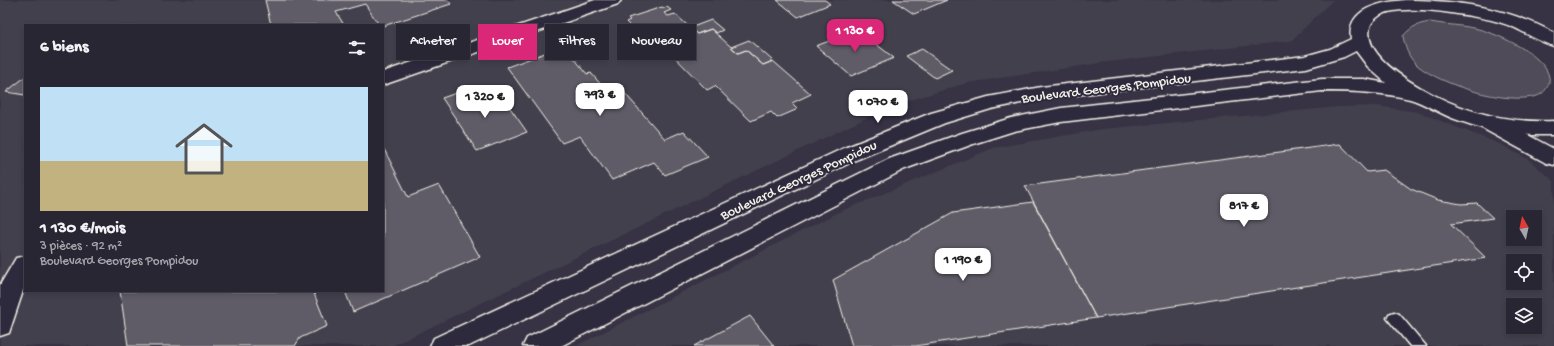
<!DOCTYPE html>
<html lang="fr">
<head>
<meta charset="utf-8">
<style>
  body { margin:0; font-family:"Gochi Hand",sans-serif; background:#35323f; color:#f1f3f6; height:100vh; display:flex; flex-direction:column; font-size:15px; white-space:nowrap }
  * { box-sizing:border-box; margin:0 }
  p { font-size:13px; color:#a5a5ac }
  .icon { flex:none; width:22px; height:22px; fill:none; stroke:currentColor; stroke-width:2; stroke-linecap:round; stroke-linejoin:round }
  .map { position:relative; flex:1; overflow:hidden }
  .drawer { position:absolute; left:24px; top:24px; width:360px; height:268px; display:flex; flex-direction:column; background:#292633; border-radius:0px; box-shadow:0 2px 6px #0003,0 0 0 1px #45434e }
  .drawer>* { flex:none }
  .hud { position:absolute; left:396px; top:24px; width:380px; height:36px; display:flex; gap:8px }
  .needle { width:26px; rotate:351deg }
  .tools { position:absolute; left:1506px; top:210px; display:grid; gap:8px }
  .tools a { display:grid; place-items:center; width:36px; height:36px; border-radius:0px; background:#292633; box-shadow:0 2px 6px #0003,0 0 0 1px #45434e; font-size:20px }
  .price { position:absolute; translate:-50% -34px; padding:0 9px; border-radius:8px; background:#fff; color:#222; font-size:13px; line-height:26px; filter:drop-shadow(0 1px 2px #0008) }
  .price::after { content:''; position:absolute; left:50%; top:24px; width:12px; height:9px; margin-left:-6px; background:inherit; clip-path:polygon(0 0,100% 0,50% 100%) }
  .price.on { background:#db2777; color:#fff }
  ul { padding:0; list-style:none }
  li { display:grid; align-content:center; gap:8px; height:212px; padding:0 16px }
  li+li { border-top:1px solid #45434e }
  li span { display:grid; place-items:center; height:124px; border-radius:0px; color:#555 }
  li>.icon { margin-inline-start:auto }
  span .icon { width:72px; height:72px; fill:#fffc; stroke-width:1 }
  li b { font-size:17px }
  h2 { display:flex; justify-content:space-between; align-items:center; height:48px; padding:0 16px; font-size:17px }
  .tag { padding:0 14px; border-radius:0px; background:#292633; box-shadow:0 2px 6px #0003,0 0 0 1px #45434e; font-size:14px; line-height:36px }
  .tag.on { background:#db2777; color:#fff }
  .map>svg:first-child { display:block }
</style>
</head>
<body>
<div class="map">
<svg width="1554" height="346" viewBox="0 0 1554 346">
  <rect width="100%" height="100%" fill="#373244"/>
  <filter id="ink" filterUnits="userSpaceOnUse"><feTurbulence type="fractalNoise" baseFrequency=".025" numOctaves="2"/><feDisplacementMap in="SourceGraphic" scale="8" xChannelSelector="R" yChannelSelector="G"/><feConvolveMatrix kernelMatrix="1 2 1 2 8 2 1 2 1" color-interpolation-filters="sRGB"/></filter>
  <g filter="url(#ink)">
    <path fill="#433f4e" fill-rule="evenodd" d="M0,0H1333L1291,41L1108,62L967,83L891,106L392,346H0ZM25,25H383V291H25Z
      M1378,106L1418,112L1500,144L1528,159L1554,181V346H576L839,212L993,148L1102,129L1338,107ZM1513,217H1535V239H1513ZM1513,261H1535V283H1513ZM1513,305H1535V327H1513Z"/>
    <path fill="#504b59" stroke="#a29ea0" d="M1430,22C1446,25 1462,25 1478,29C1496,33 1554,58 1549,83C1547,89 1543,94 1537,96C1506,105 1441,85 1417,65C1408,57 1405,47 1403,36C1412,26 1418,24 1430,22Z"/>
    <path fill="#5f5c67" stroke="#f4f1e8" d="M265,0H448L451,4L383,26L379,25L365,4L336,12L344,25H271Z
      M777,0H825L830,4L798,17Z
      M893,0H947L914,14Z
      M662,7L664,8L667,7L671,10L664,13L668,16L675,14L697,34L711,29L738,53L746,50L763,65L773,61L811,94L792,103L798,109L777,118L771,112L751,121L715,86L707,90L664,46L653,50L626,22L630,20L628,18Z
      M711,20L723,30L716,33L711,29L697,34L690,28Z
      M858,30L894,58L851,76L816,46Z
      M749,40L773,61L763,65L746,50L738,53L731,47Z
      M564,46L587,74L591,73L609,94L621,89L665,139L684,131L708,157L665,175L654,162L612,180L580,136L562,143L507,67Z
      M922,49L952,70L935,78L906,56Z
      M25,77V95L6,92Z
      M462,91L469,102L499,92L527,132L477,151L442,98Z
      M1340,144L1367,172L1384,170L1411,189L1438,200L1461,204L1477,203L1493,218L1451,224L1486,258L1096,318L1025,186Z
      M383,147L408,197L439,185L480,257L353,312L345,291H383Z
      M1033,202L1096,318L915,346H852L833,280L953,213Z
      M120,291H313L327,326L300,338L295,346H128Z
      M750,316L774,346H694Z"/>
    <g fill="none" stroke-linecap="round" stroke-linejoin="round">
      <g stroke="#f4f1e8" stroke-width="3">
        <path id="service" d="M1394,312L1399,314L1426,346H1410L1387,318L1389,314Z"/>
      </g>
      <g stroke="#f4f1e8" stroke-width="3">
        <path id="minor" d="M595,0H621L618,4L383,85V72Z
          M1487,115L1494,117L1554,149V165L1546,163L1480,127L1477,122L1480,117Z
          M25,256V285L9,333L0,336V285L16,258Z"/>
      </g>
      <g stroke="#f4f1e8" stroke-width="3">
        <path id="secondary" d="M1405,0C1456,0 1509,8 1554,33V46C1540,42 1526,33 1513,27C1493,19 1472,16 1451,13C1431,10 1407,8 1388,12C1380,14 1372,20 1370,27C1363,53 1402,77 1421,88C1462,112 1507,123 1554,121V135C1519,136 1485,131 1452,118C1439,113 1422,102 1410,99C1381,92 1352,91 1322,91L1061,122L1014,131L976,143L905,169L561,346H523L527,338L889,159L962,133L1011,118L1061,108L1322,79H1364L1386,83L1368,67L1356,51L1344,57L1306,68L1041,99L991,109L945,123L858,159L469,346H430L434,338L842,149L931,113L988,97L1041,87L1305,56L1330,49L1351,39C1346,8 1382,2 1405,0Z"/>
      </g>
      <use href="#service" fill="#2f2a3d" fill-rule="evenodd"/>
      <use href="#minor" fill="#2f2a3d" fill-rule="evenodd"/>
      <use href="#secondary" fill="#2f2a3d" fill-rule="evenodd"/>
    </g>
  </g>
  <g text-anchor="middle" stroke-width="4" stroke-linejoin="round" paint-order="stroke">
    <g font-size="14" fill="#f4f1e8" stroke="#2f2a3d">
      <text transform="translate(1106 87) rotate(-7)" y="5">Boulevard Georges Pompidou</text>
      <text transform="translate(798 179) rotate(-25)" y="5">Boulevard Georges Pompidou</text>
    </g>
  </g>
</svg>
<div class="tools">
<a><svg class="needle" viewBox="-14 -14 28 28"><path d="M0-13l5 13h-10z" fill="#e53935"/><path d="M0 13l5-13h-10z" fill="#a5a5ac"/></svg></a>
<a><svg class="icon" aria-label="locate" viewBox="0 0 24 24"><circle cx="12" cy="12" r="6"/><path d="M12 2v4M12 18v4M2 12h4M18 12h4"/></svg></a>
<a><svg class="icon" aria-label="layers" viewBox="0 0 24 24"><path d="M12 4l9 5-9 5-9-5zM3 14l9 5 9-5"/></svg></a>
</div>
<b class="price on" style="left:855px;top:53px">1 130 €</b>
<b class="price" style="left:600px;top:117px">793 €</b>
<b class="price" style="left:485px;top:119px">1 320 €</b>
<b class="price" style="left:878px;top:124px">1 070 €</b>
<b class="price" style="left:1244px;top:228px">817 €</b>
<b class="price" style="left:963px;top:282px">1 190 €</b>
<div class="hud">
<a class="tag">Acheter</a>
<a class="tag on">Louer</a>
<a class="tag">Filtres</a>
<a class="tag">Nouveau</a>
</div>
<section class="drawer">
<h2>6 biens<svg class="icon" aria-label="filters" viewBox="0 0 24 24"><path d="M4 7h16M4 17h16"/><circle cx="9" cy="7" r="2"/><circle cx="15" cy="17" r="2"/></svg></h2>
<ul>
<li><span style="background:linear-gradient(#bfe0f5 60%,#c2b280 0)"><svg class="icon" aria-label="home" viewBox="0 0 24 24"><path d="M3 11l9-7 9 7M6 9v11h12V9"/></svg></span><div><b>1 130 €/mois</b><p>3 pièces · 92 m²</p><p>Boulevard Georges Pompidou</p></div></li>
</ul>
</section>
</div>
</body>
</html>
